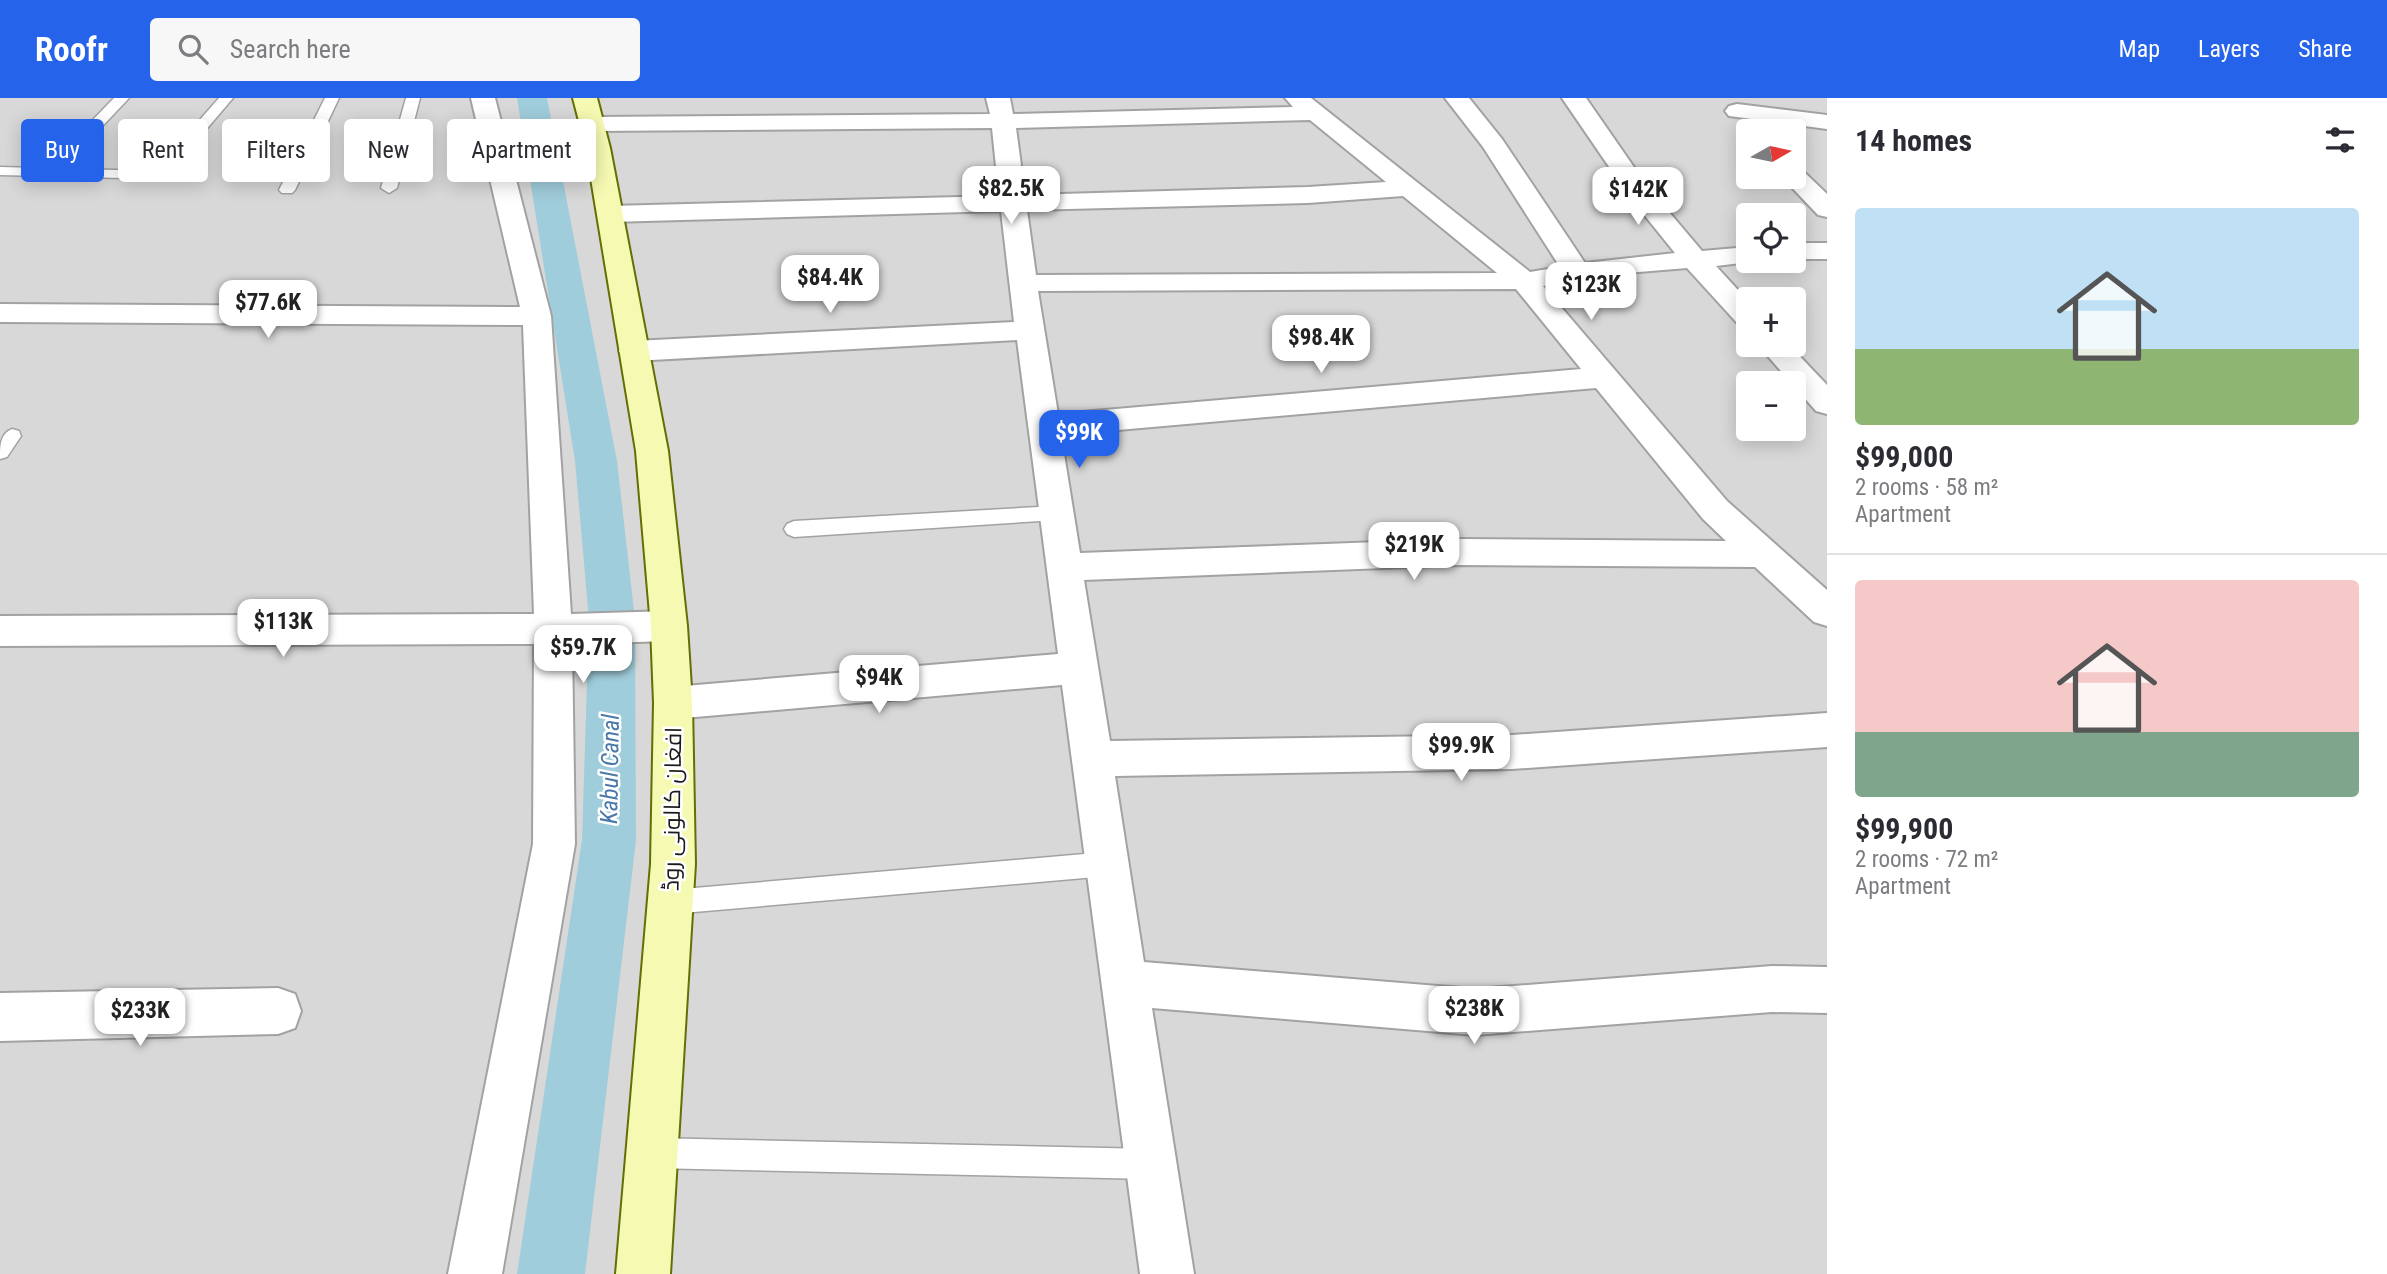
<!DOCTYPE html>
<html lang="en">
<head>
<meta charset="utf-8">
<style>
  body { margin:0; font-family:"Roboto Condensed",Cairo,sans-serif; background:#f7f7f7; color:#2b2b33; height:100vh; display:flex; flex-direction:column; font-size:26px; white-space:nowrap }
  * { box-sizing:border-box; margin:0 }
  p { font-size:23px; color:#7c7c81 }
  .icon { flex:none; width:38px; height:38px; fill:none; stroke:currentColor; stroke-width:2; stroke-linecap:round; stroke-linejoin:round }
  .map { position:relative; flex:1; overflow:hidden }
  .side { display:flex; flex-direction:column; background:#fff; width:560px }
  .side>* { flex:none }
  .banner { position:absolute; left:21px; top:21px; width:665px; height:63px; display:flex; gap:14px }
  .needle { width:46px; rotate:81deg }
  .buttons { position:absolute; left:1736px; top:21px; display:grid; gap:14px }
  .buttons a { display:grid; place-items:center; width:70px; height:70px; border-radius:7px; background:#fff; box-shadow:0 4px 18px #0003; font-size:35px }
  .price { position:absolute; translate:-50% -60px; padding:0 16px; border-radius:14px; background:#fff; color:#222; font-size:23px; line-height:46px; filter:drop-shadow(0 2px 4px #0008) }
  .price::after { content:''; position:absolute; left:50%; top:42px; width:21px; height:16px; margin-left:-10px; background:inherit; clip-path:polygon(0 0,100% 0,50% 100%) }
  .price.active { background:#2563eb; color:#fff }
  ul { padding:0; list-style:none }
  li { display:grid; align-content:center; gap:14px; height:371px; padding:0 28px }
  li+li { border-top:2px solid #e1e1e2 }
  li span { display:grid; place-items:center; height:217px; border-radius:7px; color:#555 }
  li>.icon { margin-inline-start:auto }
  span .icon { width:126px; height:126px; fill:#fffc; stroke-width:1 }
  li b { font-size:30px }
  h2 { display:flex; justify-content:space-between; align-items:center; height:84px; padding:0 28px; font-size:30px }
  .tag { padding:0 24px; border-radius:7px; background:#fff; box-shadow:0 4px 18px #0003; font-size:24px; line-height:63px }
  .tag.active { background:#2563eb; color:#fff }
  header { display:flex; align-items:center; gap:42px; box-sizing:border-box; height:98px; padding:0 35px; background:#2563eb; color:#fff }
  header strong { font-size:33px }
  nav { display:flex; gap:38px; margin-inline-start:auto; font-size:24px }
  .search { width:490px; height:63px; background:#f7f7f7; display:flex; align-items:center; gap:18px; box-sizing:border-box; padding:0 24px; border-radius:7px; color:#7c7c81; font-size:26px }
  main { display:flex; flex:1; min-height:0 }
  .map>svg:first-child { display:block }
</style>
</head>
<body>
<header>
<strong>Roofr</strong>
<div class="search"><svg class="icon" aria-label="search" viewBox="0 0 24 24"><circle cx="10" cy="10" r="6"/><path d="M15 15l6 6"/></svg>Search here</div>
<nav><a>Map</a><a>Layers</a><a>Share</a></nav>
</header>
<main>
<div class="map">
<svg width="1827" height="1176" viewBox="0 0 1827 1176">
  <rect width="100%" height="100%" fill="#ede8e0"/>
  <path fill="#d9d8d8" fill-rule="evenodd" d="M0,0H1827V1176H0ZM1748,33H1794V79H1748ZM1748,117H1794V163H1748ZM1748,201H1794V247H1748ZM1748,285H1794V331H1748Z"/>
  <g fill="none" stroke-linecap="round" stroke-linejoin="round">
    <path fill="#a0cddb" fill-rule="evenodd" d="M517,0H547L617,363L635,522L636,742L585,1176H517L582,742L589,522L575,363Z"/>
    <g stroke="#a2a2a2" stroke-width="3">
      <path id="lane" d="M114,0H129L94,37H84V31Z
        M219,0H233L164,81L0,77V69L155,73Z
        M325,0H339L295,92L292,95H282L279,92Z
        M406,0H420L397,90L389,95L381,90Z
        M12,331L19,333L21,338L7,359L0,361C0,348 0,336 12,331Z
        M1056,408L1063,410L1066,415L1063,420L1056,422L794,439L787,436L784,431L787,426L794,423Z
        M1107,754L1116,758L1120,766L1116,774L1107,778L671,816L662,813L658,804L662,795L671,792Z
        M652,1040L1151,1051L1162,1055L1166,1066L1162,1077L1151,1081L652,1070L641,1066L637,1055L641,1044Z"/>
    </g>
    <g stroke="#a2a2a2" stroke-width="4">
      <path id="street" d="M471,0H495L551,218L571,516L669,513L682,518L687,528L682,538L669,543L572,546L575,746L502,1176H448L533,746L534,546L0,548V518L534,516L523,227L0,224V206L520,209Z
        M986,0H1010L1013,16L1293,9L1285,0H1311L1530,174L1560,169L1483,49L1445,0H1469L1502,41L1585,165L1675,155L1629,98L1562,0H1586L1647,88L1702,153L1748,149V163H1758L1716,168L1748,203V229L1738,226L1687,170L1615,176L1543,188L1727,403L1827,492V528L1814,524L1755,469L1461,467L1084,482L1110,643L1512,637L1827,615V649L1512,671L1115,678L1144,864L1475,891L1772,868L1827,869V915L1772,914L1475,937L1152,910L1194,1176H1140L1062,587L673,621L659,617L654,605L659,593L673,589L1058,556L1017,242L634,263L623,260L619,253L623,246L634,243L1014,224L1001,113L610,124L601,122L597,116L601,110L610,108L999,98L992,30L592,33L584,31L580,26L584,21L592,19L990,16ZM1310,22L1386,84L1308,89L1025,97L1016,30ZM1403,98L1497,175L1036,177L1027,112L1308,105ZM1516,191L1581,271L1058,316L1038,193ZM1596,290L1703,421L1726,443L1461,441L1080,455L1061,337Z
        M1737,6L1827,17V31L1729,18L1725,13L1729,8Z
        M1794,70L1803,73L1827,96V119L1818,117L1782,79H1794Z
        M1794,145H1827V161H1794Z
        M1758,247H1789L1827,287V316L1816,313Z
        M278,890L295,896L301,913L295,930L278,936L0,943V895Z"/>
    </g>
    <g stroke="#636e05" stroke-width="4">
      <path id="secondary" d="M573,0H597L610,50L668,353L687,528L692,605L695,766L670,1176H616L651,766L654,605L651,528L636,353L586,50Z"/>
    </g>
    <use href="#lane" fill="#fff" fill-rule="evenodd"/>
    <use href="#street" fill="#fff" fill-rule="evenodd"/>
    <use href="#secondary" fill="#f5f9b2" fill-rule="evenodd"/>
  </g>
  <g text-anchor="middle" stroke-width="5" stroke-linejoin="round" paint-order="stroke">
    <g font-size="23" fill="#1b1b1b" stroke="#fff">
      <text transform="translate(672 711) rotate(-89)" y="8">افغان کالونی روڈ</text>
    </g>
    <g font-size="24" font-style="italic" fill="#4978a9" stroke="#fff">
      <text transform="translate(610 671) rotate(-89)" y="8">Kabul Canal</text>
    </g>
  </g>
</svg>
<div class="buttons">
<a><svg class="needle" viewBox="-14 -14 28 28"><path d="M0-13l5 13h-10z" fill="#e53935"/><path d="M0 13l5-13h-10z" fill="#7c7c81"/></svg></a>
<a><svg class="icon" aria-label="locate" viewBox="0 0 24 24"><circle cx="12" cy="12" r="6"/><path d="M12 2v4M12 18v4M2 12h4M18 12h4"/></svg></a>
<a>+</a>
<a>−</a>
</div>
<b class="price" style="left:1011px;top:128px">$82.5K</b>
<b class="price" style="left:1638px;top:129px">$142K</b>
<b class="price" style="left:830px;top:217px">$84.4K</b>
<b class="price" style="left:1591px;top:224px">$123K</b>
<b class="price" style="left:268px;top:242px">$77.6K</b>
<b class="price" style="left:1321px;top:277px">$98.4K</b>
<b class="price active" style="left:1079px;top:372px">$99K</b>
<b class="price" style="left:1414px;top:484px">$219K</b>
<b class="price" style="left:283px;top:561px">$113K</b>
<b class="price" style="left:583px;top:587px">$59.7K</b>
<b class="price" style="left:879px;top:617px">$94K</b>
<b class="price" style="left:1461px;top:685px">$99.9K</b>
<b class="price" style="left:1474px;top:948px">$238K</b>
<b class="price" style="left:140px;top:950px">$233K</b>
<div class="banner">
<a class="tag active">Buy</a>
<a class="tag">Rent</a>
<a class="tag">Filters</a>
<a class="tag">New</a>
<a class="tag">Apartment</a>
</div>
</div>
<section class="side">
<h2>14 homes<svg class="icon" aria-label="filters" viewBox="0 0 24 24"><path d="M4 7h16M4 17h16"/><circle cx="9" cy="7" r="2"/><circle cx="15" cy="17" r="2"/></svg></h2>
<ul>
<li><span style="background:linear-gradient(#bfe0f5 65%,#8fb573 0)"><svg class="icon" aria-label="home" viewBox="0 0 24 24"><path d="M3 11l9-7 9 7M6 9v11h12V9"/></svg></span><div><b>$99,000</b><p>2 rooms · 58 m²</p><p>Apartment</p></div></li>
<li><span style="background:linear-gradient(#f6c9c9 70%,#7fa58c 0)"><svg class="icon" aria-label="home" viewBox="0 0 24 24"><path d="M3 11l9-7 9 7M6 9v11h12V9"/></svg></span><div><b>$99,900</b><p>2 rooms · 72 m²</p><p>Apartment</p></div></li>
</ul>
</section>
</main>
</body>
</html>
